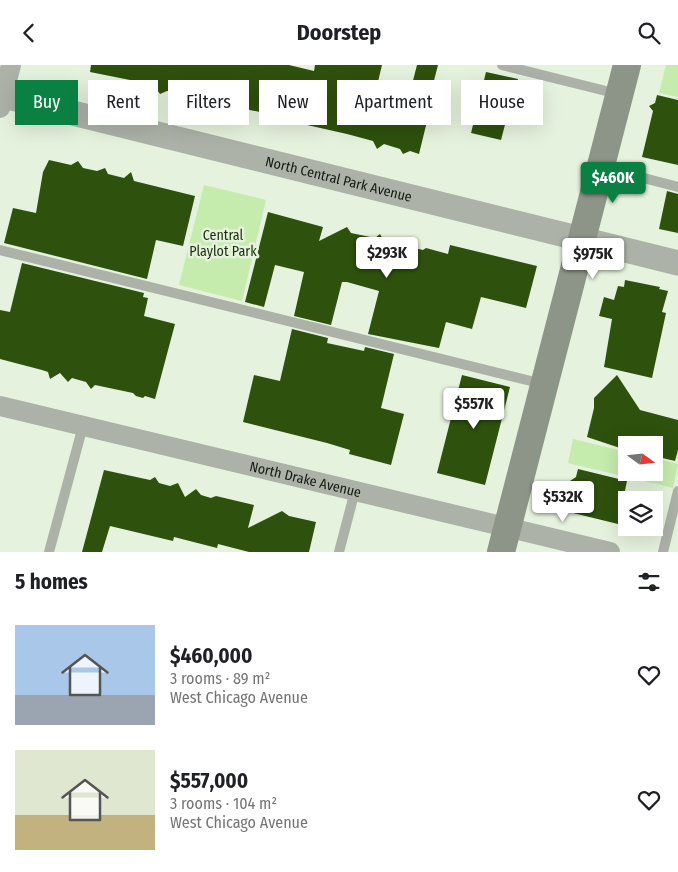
<!DOCTYPE html>
<html lang="en">
<head>
<meta charset="utf-8">
<style>
  body { margin:0; font-family:"Fira Sans Condensed",sans-serif; background:#f6f6f6; color:#202124; height:100vh; display:flex; flex-direction:column; font-size:19px; white-space:nowrap }
  * { box-sizing:border-box; margin:0 }
  p { font-size:16px; color:#757577 }
  .icon { flex:none; width:28px; height:28px; fill:none; stroke:currentColor; stroke-width:2; stroke-linecap:round; stroke-linejoin:round }
  .map { position:relative; height:487px; overflow:hidden }
  .side { display:flex; flex-direction:column; background:#fff; flex:1 }
  .side>* { flex:none }
  .hud { position:absolute; left:15px; top:15px; width:649px; height:45px; display:flex; gap:10px }
  .needle { width:32px; rotate:105deg }
  .controls { position:absolute; left:618px; top:371px; display:grid; gap:10px }
  .controls a { display:grid; place-items:center; width:45px; height:45px; border-radius:0px; background:#fff; box-shadow:0 5px 20px #0002; font-size:25px }
  .price { position:absolute; translate:-50% -42px; padding:0 11px; border-radius:5px; background:#fff; color:#222; font-size:16px; line-height:32px; filter:drop-shadow(0 1px 2px #0008) }
  .price::after { content:''; position:absolute; left:50%; top:30px; width:15px; height:11px; margin-left:-8px; background:inherit; clip-path:polygon(0 0,100% 0,50% 100%) }
  .price.on { background:#0b8043; color:#fff }
  ul { padding:0; list-style:none }
  li { display:flex; align-items:center; gap:15px; height:125px; padding:0 15px }
  li span { display:grid; place-items:center; flex:none; width:140px; height:100px; border-radius:0px; color:#555 }
  li>.icon { margin-inline-start:auto }
  span .icon { width:60px; height:60px; fill:#fffc; stroke-width:1 }
  li b { font-size:21px }
  h2 { display:flex; justify-content:space-between; align-items:center; height:60px; padding:0 15px; font-size:21px }
  .chip { padding:0 18px; border-radius:0px; background:#fff; box-shadow:0 5px 20px #0002; font-size:18px; line-height:45px }
  .chip.on { background:#0b8043; color:#fff }
  header { display:flex; justify-content:space-between; align-items:center; height:65px; padding:0 15px; background:#fff; font-size:22px; font-weight:700 }
  .map>svg:first-child { display:block }
</style>
</head>
<body>
<header><svg class="icon" aria-label="back" viewBox="0 0 24 24"><path d="M15 5l-7 7 7 7"/></svg>Doorstep<svg class="icon" aria-label="search" viewBox="0 0 24 24"><circle cx="10" cy="10" r="6"/><path d="M15 15l6 6"/></svg></header>
<div class="map">
<svg width="678" height="487" viewBox="0 0 678 487">
  <rect width="100%" height="100%" fill="#e5f2dd"/>
  <path fill="#c5ebad" d="M666,0H678V32L659,28Z
    M204,120L266,135L242,236L179,220Z
    M573,374L626,387V408H654V393L678,399L673,423L568,398Z"/>
  <path fill="#2e510d" d="M91,0H289L314,6L315,0H382L376,25L408,35L417,0H438L428,39L431,40L419,89L410,86L403,89L400,84L384,79L377,84L373,76L347,69L276,53L269,58L265,48L209,37L210,35L175,26H167L160,29L155,22L142,18L138,20L132,19L130,15L90,7Z
    M486,7L518,14L508,57L506,56L501,75L471,68Z
    M657,30L678,35V100L642,92L653,46L649,41L655,38Z
    M49,95L71,100L78,96L83,103L97,106L105,103L108,109L124,113L131,107L134,116L195,131L183,181L156,175L147,214L4,178L13,143L36,148L43,107Z
    M667,126L678,129V168L659,164Z
    M268,147L323,162L319,176L347,162L351,168L375,173L380,169L387,182L402,174L406,181L423,185L426,183L448,189L450,180L537,201L526,243L481,232L472,264L446,257L439,283L368,269L379,226L347,217H342L331,260L294,251L304,207L275,200L264,242L245,237Z
    M22,198L144,228L143,232L148,233L144,251L175,259L155,334L145,331L143,333L136,331L133,328L95,320L91,324L86,317L72,313L68,317L60,308L50,314L48,307L42,305L0,294V245L10,247Z
    M625,215L660,222L659,224L668,226L662,247L666,248L652,313L604,302L612,254L599,251L604,232L614,235L618,221L624,222Z
    M292,264L328,273L327,278L364,286L365,282L394,289L381,343L404,349L391,400L349,389L350,385L327,378L243,357L254,310L280,316Z
    M462,310L510,322L485,420L437,408Z
    M617,310L640,345L678,355V385L675,396L654,391V380H626V385L587,372L594,343V333Z
    M578,404L627,416L618,459L569,447L573,422L570,416L576,412Z
    M104,405L150,415L155,412L159,418L170,421L178,418L185,432L196,424L201,430L211,433L216,431L254,440L248,463L282,446L289,451L316,457L309,487H249L218,479L217,483L174,472L173,476L110,461L102,487H82Z"/>
  <g fill="none" stroke-linecap="round" stroke-linejoin="round">
    <path stroke="#acb2a8" stroke-width="10" d="M502,0L618,29
      M601,102L678,122
      M0,185L543,319
      M49,487L83,361
      M339,487L355,426
      M663,487L678,426"/>
    <g stroke="#acb2a8" stroke-width="20">
      <path d="M0,43L11,0"/>
      <path id="s1" d="M0,341L610,487"/>
    </g>
    <path stroke="#acb2a8" stroke-width="25" id="s2" d="M0,30L678,198"/>
    <path stroke="#8c9587" stroke-width="28" d="M501,487L627,0"/>
  </g>
  <g text-anchor="middle" stroke-width="5" stroke-linejoin="round" paint-order="stroke">
    <g font-size="14" fill="#141911" stroke="#e5f2dd">
      <text dy="5" stroke="none"><textPath href="#s2" startOffset="349">North Central Park Avenue</textPath></text>
      <text dy="5" stroke="none"><textPath href="#s1" startOffset="314">North Drake Avenue</textPath></text>
    </g>
    <g font-size="14" fill="#1c300c" stroke="#e5f2dd">
      <text x="223" y="175">Central<tspan x="223" dy="16">Playlot Park</tspan></text>
    </g>
  </g>
</svg>
<div class="controls">
<a><svg class="needle" viewBox="-14 -14 28 28"><path d="M0-13l5 13h-10z" fill="#e53935"/><path d="M0 13l5-13h-10z" fill="#757577"/></svg></a>
<a><svg class="icon" aria-label="layers" viewBox="0 0 24 24"><path d="M12 4l9 5-9 5-9-5zM3 14l9 5 9-5"/></svg></a>
</div>
<b class="price on" style="left:613px;top:139px">$460K</b>
<b class="price" style="left:387px;top:214px">$293K</b>
<b class="price" style="left:593px;top:215px">$975K</b>
<b class="price" style="left:474px;top:365px">$557K</b>
<b class="price" style="left:563px;top:458px">$532K</b>
<div class="hud">
<a class="chip on">Buy</a>
<a class="chip">Rent</a>
<a class="chip">Filters</a>
<a class="chip">New</a>
<a class="chip">Apartment</a>
<a class="chip">House</a>
</div>
</div>
<section class="side">
<h2>5 homes<svg class="icon" aria-label="filters" viewBox="0 0 24 24"><path d="M4 7h16M4 17h16"/><circle cx="9" cy="7" r="2"/><circle cx="15" cy="17" r="2"/></svg></h2>
<ul>
<li><span style="background:linear-gradient(#a9c7e8 70%,#9aa5b1 0)"><svg class="icon" aria-label="home" viewBox="0 0 24 24"><path d="M3 11l9-7 9 7M6 9v11h12V9"/></svg></span><div><b>$460,000</b><p>3 rooms · 89 m²</p><p>West Chicago Avenue</p></div><svg class="icon" aria-label="heart" viewBox="0 0 24 24"><path d="M12 20l-8-8c-3-5 5-10 8-4 3-6 11-1 8 4z"/></svg></li>
<li><span style="background:linear-gradient(#dfe7d0 65%,#c2b280 0)"><svg class="icon" aria-label="home" viewBox="0 0 24 24"><path d="M3 11l9-7 9 7M6 9v11h12V9"/></svg></span><div><b>$557,000</b><p>3 rooms · 104 m²</p><p>West Chicago Avenue</p></div><svg class="icon" aria-label="heart" viewBox="0 0 24 24"><path d="M12 20l-8-8c-3-5 5-10 8-4 3-6 11-1 8 4z"/></svg></li>
</ul>
</section>
</body>
</html>
